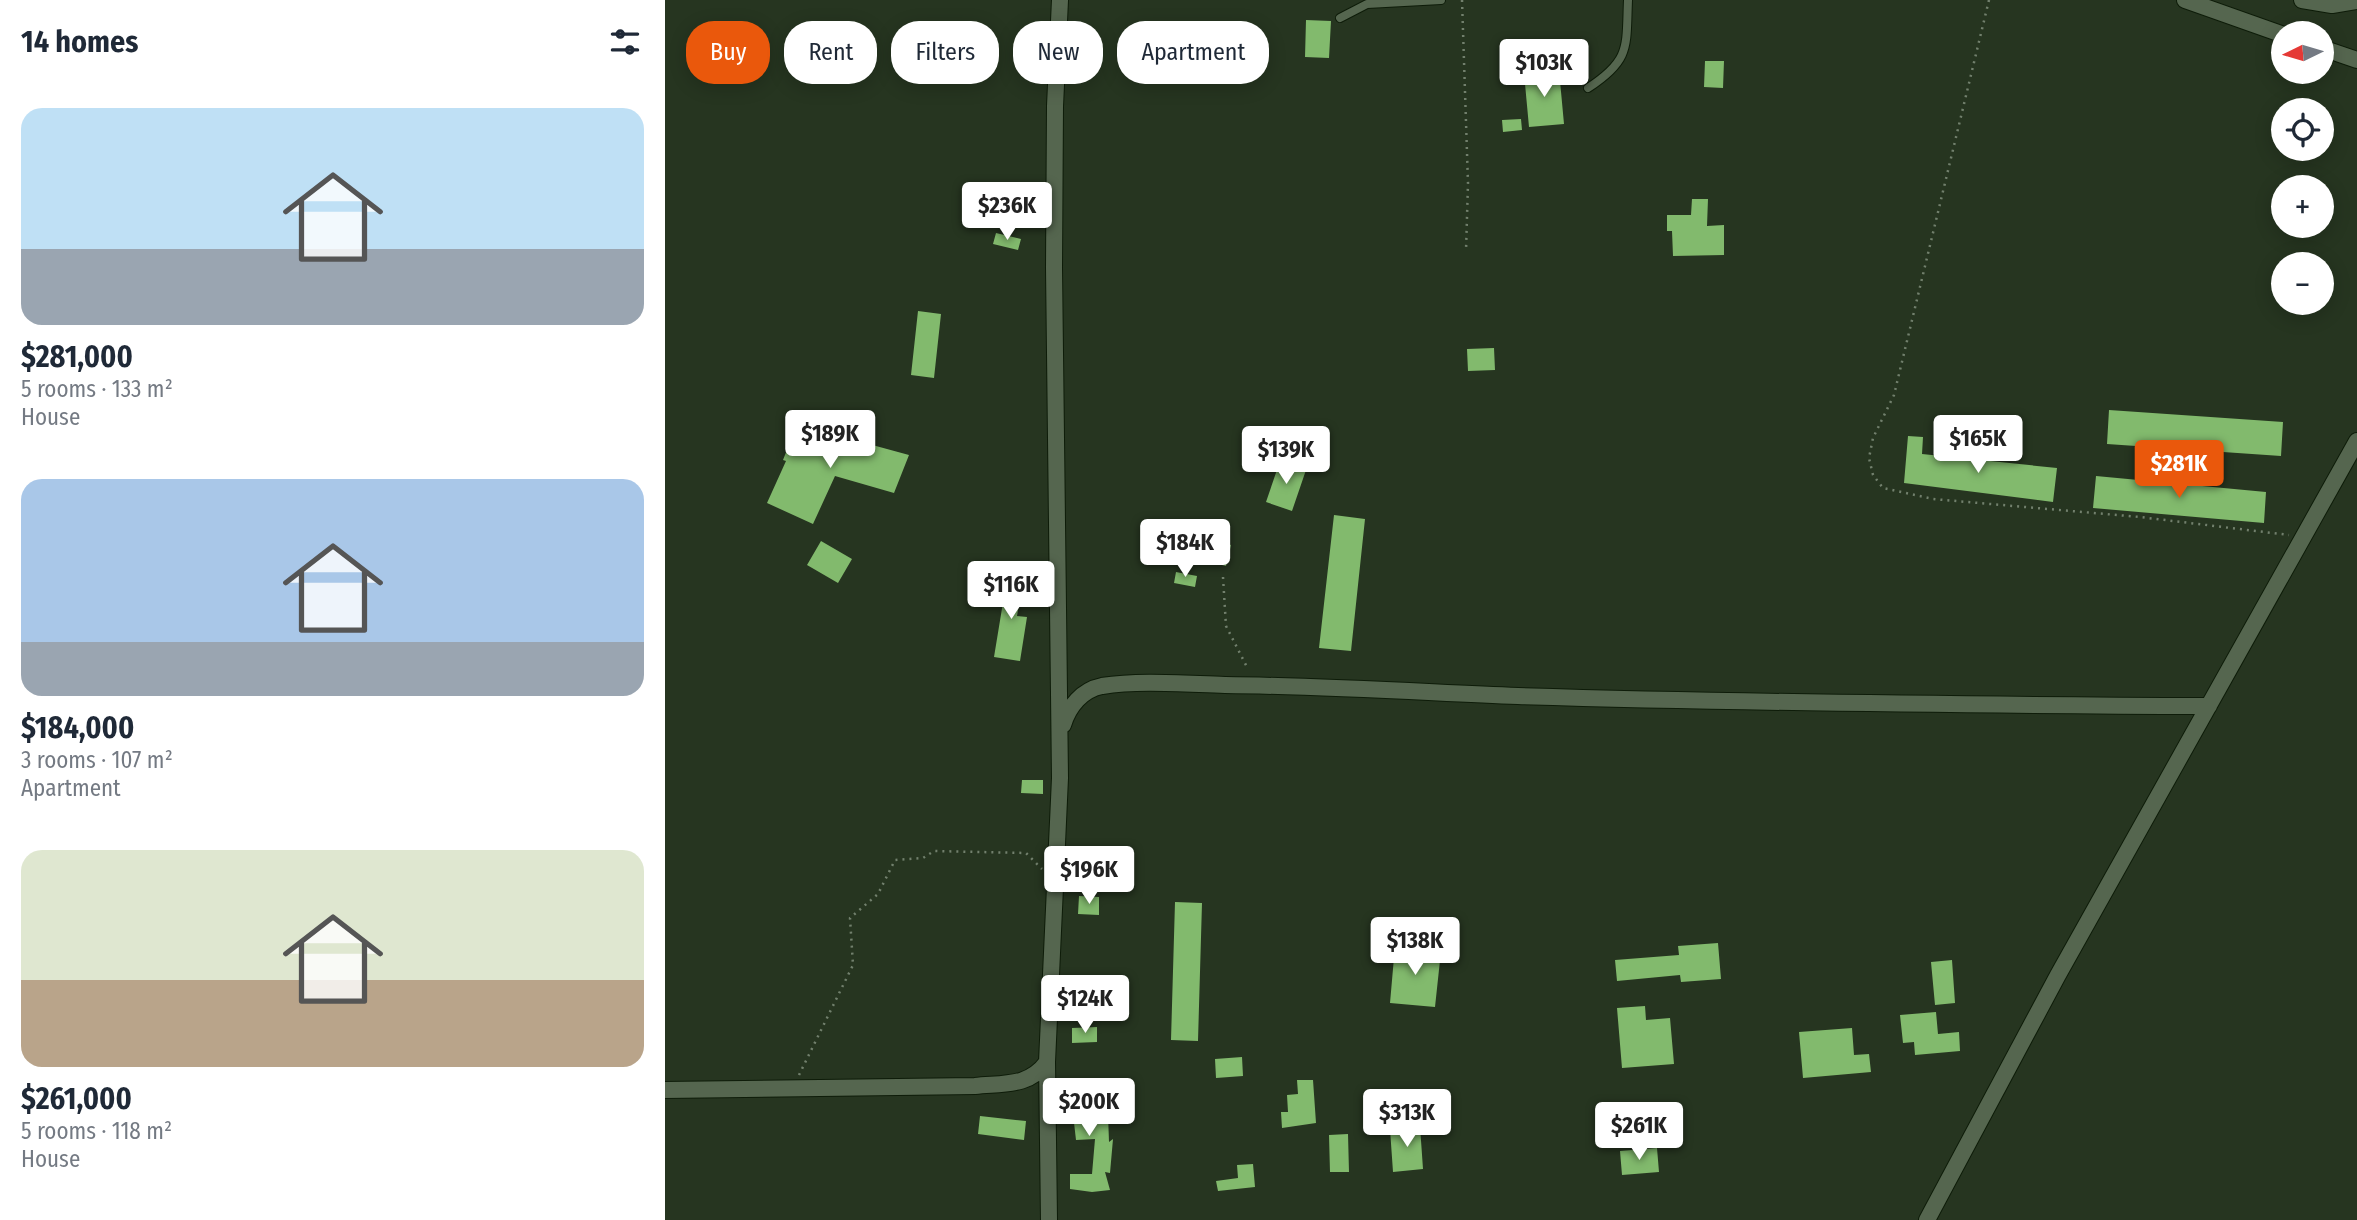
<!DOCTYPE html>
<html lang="en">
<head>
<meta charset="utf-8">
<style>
  body { margin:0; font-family:"Fira Sans Condensed",sans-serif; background:#f2f2f3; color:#1f2937; height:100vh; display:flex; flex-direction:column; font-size:26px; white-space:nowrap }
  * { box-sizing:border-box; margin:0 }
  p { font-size:23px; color:#747a83 }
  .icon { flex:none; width:38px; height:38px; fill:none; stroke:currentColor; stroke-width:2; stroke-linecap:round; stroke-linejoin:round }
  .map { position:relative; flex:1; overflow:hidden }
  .panel { display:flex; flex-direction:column; background:#fff; width:665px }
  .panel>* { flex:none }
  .banner { position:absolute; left:21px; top:21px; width:665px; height:63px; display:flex; gap:14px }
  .needle { width:46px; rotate:265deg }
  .controls { position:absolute; left:1606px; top:21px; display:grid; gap:14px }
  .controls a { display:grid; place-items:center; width:63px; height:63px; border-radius:50%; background:#fff; box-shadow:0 4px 18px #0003; font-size:35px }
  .price { position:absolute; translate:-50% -60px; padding:0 16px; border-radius:7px; background:#fff; color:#222; font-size:23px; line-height:46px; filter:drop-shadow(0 2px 4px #0008) }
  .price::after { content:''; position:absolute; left:50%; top:42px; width:21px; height:16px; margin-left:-10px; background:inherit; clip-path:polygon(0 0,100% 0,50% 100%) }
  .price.current { background:#ea580c; color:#fff }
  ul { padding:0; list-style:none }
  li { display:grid; align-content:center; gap:14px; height:371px; padding:0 21px }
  li span { display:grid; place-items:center; height:217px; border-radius:21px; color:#555 }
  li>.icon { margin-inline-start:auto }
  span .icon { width:126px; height:126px; fill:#fffc; stroke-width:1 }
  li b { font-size:30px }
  h2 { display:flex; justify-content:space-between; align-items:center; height:84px; padding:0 21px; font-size:30px }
  .tag { padding:0 24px; border-radius:28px; background:#fff; box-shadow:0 4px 18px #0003; font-size:24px; line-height:63px }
  .tag.current { background:#ea580c; color:#fff }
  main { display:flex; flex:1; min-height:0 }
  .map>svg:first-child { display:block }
</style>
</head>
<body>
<main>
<section class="panel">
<h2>14 homes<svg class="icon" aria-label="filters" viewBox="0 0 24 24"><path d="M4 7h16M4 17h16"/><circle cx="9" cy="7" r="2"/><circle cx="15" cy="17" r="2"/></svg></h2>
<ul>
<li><span style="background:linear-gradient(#bfe0f5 65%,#9aa5b1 0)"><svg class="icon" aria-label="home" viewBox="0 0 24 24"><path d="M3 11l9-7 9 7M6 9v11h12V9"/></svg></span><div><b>$281,000</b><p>5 rooms · 133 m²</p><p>House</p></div></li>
<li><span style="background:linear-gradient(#a9c7e8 75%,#9aa5b1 0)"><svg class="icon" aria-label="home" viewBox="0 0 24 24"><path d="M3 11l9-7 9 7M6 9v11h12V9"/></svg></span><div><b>$184,000</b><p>3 rooms · 107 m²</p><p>Apartment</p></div></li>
<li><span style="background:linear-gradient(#dfe7d0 60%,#b9a48a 0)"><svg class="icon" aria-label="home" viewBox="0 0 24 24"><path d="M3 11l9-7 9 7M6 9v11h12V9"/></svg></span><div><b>$261,000</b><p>5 rooms · 118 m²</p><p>House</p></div></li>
</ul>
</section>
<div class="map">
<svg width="1692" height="1220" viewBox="0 0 1692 1220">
  <rect width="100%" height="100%" fill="#263520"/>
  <path fill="#82ba6d" d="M641,20L666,21L664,58L640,57Z
    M1040,61H1059L1058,88L1039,87Z
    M894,70L899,124L864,127L859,73Z
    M856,119L857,130L838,132L837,120Z
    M1027,199H1043L1042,226L1059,225V255L1008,256L1007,231H1002V215H1026Z
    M331,233L356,239L353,250L328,244Z
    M253,311L276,314L269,378L246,375Z
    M829,348L830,370L803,371L802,349Z
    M1444,410L1618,422L1616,456L1442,444Z
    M133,422L198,447L200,443L244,455L229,493L170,476L148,524L102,503L121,461L118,460Z
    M1243,436L1258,437L1257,454L1392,468L1388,502L1239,483Z
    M615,461L641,470L627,511L601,502Z
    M1431,476L1601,492L1599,523L1428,508Z
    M669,515L700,519L686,651L654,648Z
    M156,541L187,559L173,583L142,565Z
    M550,541L566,545L561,566L545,562Z
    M343,572L359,574L352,616L362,617L355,661L329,657Z
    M511,572L532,576L530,587L509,583Z
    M357,780H378V794L356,793Z
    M414,896L434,897V915L413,914Z
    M510,902L537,903L533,1041L506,1040Z
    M1053,943L1056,979L1016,982L1015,975L952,981L950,960L1014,955L1013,946Z
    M730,946L776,951L770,1007L725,1003Z
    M1287,960L1290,1003L1270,1005L1266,962Z
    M980,1006L981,1020L1005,1018L1009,1064L957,1068L952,1008Z
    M1271,1012L1273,1034L1294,1032L1295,1051L1250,1055L1249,1042L1238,1043L1235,1015Z
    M432,1027V1042L407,1043V1028Z
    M1187,1028L1189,1055L1204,1054L1206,1072L1138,1078L1134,1032Z
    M577,1057L578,1076L551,1078L550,1059Z
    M632,1080H648L651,1123L617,1128L616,1112H623L622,1095L633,1094Z
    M399,1081H414L415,1101L432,1100L433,1114H443L444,1142L448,1139L445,1173L440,1172L445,1190L427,1192L405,1189V1174H427L430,1139L411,1140L408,1114L394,1115L393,1102H400Z
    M315,1116L361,1121L359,1140L313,1134Z
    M755,1126L758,1169L728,1172L725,1129Z
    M683,1134L684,1172H665L664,1135Z
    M992,1148L994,1172L957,1175L955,1151Z
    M588,1164L590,1187L553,1191L551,1181L573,1178L572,1165Z"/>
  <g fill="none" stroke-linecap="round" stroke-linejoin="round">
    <g stroke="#0e1c09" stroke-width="10">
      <path id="service" d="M675,18L702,4L776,0
        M923,88C966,60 961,47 963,0"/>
    </g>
    <g stroke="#0e1c09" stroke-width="18">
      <path id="minor" d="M1520,0L1619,35
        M1637,0L1667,5L1692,1
        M1657,48L1692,60
        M398,725C404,706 417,690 437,686C474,680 522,684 560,685C658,686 755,692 853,696C1083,703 1314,705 1544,706
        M382,1062L384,1220
        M0,1090L310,1086C339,1083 364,1087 382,1062L395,778L389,268L390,106L395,0
        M1262,1220L1393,975L1692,441"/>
    </g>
    <path stroke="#72806d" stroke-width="2.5" stroke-dasharray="2 5" stroke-linecap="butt" d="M797,0L803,183L801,251
      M1324,0L1229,395L1208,438L1204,458L1208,475L1218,488L1268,499L1475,517L1624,535
      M558,577L561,626L583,669
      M134,1075L188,965L185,918L213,894L230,860L258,858L269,851L361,853L377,869"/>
    <use href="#service" stroke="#55664f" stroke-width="8"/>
    <use href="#minor" stroke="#55664f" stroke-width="16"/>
  </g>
</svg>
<div class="controls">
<a><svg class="needle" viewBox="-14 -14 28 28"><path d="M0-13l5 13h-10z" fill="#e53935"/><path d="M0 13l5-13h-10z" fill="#747a83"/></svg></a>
<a><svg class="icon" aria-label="locate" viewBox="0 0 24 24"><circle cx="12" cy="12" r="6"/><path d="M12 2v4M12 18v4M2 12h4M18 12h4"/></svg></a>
<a>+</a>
<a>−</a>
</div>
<b class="price" style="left:879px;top:99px">$103K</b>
<b class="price" style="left:342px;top:242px">$236K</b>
<b class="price" style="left:165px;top:470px">$189K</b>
<b class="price" style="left:1313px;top:475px">$165K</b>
<b class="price" style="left:621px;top:486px">$139K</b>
<b class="price current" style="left:1514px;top:500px">$281K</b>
<b class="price" style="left:520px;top:579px">$184K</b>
<b class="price" style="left:346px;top:621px">$116K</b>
<b class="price" style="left:424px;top:906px">$196K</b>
<b class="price" style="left:750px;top:977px">$138K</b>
<b class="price" style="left:420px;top:1035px">$124K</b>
<b class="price" style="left:424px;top:1138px">$200K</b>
<b class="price" style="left:742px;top:1149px">$313K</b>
<b class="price" style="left:974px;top:1162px">$261K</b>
<div class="banner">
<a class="tag current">Buy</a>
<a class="tag">Rent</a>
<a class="tag">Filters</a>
<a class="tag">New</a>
<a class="tag">Apartment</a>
</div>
</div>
</main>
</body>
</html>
